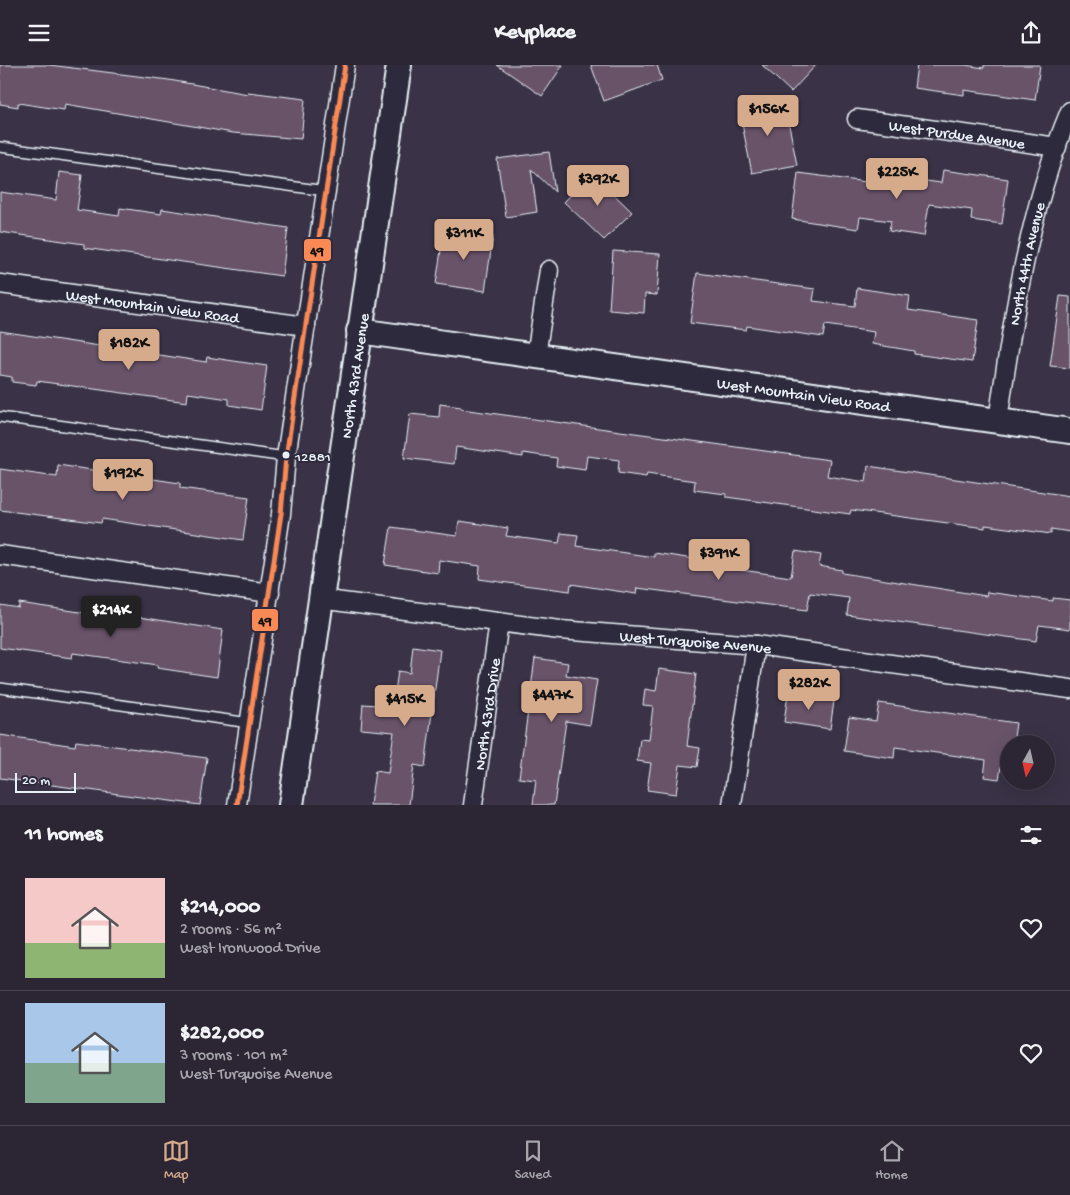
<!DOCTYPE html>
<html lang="en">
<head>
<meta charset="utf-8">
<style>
  body { margin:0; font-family:"Gochi Hand",sans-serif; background:#342e3c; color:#f1f3f6; height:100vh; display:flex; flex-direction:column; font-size:19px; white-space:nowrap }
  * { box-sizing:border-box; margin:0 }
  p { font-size:16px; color:#a6a5ac }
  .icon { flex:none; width:28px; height:28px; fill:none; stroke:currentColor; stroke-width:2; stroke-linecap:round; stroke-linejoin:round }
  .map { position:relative; height:740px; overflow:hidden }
  .side { display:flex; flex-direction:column; background:#2c2634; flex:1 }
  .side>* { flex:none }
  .needle { width:32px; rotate:188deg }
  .buttons { position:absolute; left:1000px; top:670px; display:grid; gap:10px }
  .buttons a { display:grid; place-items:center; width:55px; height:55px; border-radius:50%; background:#2c2634; box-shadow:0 5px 20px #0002,0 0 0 1px #48434f; font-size:25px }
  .scale { position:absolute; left:15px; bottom:12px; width:61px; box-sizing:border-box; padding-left:5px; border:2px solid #e8f1f8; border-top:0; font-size:14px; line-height:18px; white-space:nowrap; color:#e8f1f8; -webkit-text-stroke:4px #2f2a3d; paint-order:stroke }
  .price { position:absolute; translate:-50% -42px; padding:0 11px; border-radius:5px; background:#d6ab8b; color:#111; font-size:16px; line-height:32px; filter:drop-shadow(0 1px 2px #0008) }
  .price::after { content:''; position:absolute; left:50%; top:30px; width:15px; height:11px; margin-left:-8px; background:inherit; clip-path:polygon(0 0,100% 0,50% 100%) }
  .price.on { background:#222; color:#fff }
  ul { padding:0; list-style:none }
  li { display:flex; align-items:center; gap:15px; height:125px; padding:0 25px }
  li+li { border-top:1px solid #48434f }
  li span { display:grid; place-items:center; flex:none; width:140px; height:100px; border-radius:0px; color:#555 }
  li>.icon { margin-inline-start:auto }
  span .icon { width:60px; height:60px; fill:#fffc; stroke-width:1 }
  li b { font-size:21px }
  h2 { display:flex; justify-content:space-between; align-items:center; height:60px; padding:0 25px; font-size:21px }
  header { display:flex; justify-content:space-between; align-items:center; height:65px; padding:0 25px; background:#2c2634; font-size:22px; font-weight:700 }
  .tab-bar { display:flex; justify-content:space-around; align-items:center; height:70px; border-top:1px solid #48434f; background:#2c2634; font-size:14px; color:#a6a5ac }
  .tab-bar a { display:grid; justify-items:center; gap:2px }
  .tab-bar .on { color:#d6ab8b }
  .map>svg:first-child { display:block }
</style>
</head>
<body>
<header><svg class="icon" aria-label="menu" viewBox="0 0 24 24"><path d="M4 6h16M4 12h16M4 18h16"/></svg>Keyplace<svg class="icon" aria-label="share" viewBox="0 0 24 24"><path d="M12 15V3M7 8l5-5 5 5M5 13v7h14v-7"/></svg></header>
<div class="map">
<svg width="1070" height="740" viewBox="0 0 1070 740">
  <rect width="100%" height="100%" fill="#3a3246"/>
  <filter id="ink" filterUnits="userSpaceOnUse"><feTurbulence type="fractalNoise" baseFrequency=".02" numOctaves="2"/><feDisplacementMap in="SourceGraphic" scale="10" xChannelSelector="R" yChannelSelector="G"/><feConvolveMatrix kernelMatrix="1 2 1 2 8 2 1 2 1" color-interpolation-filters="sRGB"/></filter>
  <g filter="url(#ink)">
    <path fill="#685369" stroke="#e8f1f8" d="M0,0H49L169,15L248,29V27L305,34L301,74L233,68L65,39L64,45L18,38V42L0,39Z
      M497,0H563L542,31Z
      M591,0H657L662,15L604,36Z
      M762,0H816L791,27Z
      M917,0H965L984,3V0H1040L1035,35L964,25V30L914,23Z
      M784,35L797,100L752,108L739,44Z
      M549,87L555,127L531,104L537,147L506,152L497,94Z
      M943,105L1008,114L1002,159L971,155L972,145L929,139L924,171L889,166L891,156L860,152L858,164L792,154L798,108L874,118L875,109L941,118Z
      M59,107L82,110L77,145L119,151L120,143L161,149L162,144L288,163L282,211L84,183V179L0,167V127L56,135Z
      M592,108L632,147L604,175L564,137Z
      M444,165L493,172L485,226L436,219Z
      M613,186L660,189L657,230L645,229L644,248L609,245Z
      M697,208L815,224L813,236L855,241L857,223L910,231L908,245L978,255L972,297L914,289V286L872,279L874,267L825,260L823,272L747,261L746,265L690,258Z
      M1060,231L1070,232V303L1050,301Z
      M0,266L206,297L207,292L267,301L261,345L229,340V334L188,328L187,337L37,316L36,320L12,317V312L0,310Z
      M440,339L461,342V344L830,395L827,411L866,417L868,401L1070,431V467L1051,464V469L985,460V463L851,445L850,449L726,432V429L694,425L695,416L647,409L646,412L618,408L619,395L587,391L585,405L556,401L557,393L523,388V392L456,382L454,399L404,393L410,349L439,352Z
      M58,400L180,418V423L249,432L243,475L102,454L101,458L0,445V404L57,412Z
      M459,456L508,463L506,471L559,478L561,468L578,470L576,481L654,492V488L707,496L706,500L791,512L795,486L821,490L819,501L842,505V508L986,531L987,527L1053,536V533L1070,535V564L1039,560L1036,576L847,550L849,533L810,528L807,545L637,523L636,529L571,519L570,526L500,517L479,514L480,501L439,495L438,508L385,500L391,462L457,471Z
      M19,538L93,549L94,545L223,565L217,612L157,603L158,600L73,588L72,593L0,583V540L19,543Z
      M413,581L440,585L425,702L414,700L409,740H370L375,706L388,708L394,667L361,664L363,639L393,641L398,606L410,608Z
      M535,593L568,598L566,610L597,615L590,660L566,656L554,740H533L536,715L519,713Z
      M659,604L696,609L687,681L700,683L697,702L680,700L676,729L647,725L651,698L637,696L640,674L649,675L653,641L643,640L645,624L656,626Z
      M788,629L834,636L830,664L784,657Z
      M879,638L1016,658L1013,679H1009V703L1001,702L999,714L984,712L986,695L895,682L894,693L844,686L849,652L876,656Z
      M0,670L75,681L76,676L207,693L200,740L0,713Z"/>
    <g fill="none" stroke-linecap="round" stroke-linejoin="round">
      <g stroke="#e8f1f8" stroke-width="12">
        <path id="lane" d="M0,82L326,126
          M0,352L286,392
          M0,623L250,658"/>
      </g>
      <g stroke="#e8f1f8" stroke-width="21">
        <g id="street">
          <path id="s1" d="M857,54L1057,82"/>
          <path id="s2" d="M0,219L306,261"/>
          <path d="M536,291L549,205"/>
          <path id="s3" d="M998,356C1013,251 1029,144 1070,46"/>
          <path d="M0,490L270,528"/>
          <path id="s4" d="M319,534L560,565L756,580L1070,624"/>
          <path d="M237,740L281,449L286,392L345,0"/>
          <path id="s5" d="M473,740L499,557"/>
          <path d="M732,740L756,580"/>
        </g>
      </g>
      <g stroke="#e8f1f8" stroke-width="28">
        <g id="secondary">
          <path id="s6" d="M359,266L1070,366"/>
          <path id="s7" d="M291,740L399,0"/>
        </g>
      </g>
      <use href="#lane" stroke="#2f2a3d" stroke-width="9"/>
      <use href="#street" stroke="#2f2a3d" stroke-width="18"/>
      <use href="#secondary" stroke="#2f2a3d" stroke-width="24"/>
      <g stroke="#2f2a3d" stroke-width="9">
        <path id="bus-1" d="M237,740L281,449L286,392L345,0"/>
      </g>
      <use href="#bus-1" stroke="#f98a56" stroke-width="5"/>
    </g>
  </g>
  <circle fill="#e8f1f8" stroke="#2f2a3d" stroke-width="2" cx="286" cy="390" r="4.5"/>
  <g text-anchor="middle" stroke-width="4" stroke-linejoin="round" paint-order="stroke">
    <g font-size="15" fill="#e8f1f8" stroke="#2f2a3d" text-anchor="start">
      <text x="295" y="396">12881</text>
    </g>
    <g font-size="16" fill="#e8f1f8" stroke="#2f2a3d">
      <text dy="6" stroke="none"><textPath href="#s1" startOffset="101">West Purdue Avenue</textPath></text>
      <text dy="6" stroke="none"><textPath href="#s3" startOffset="160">North 44th Avenue</textPath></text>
      <text dy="6" stroke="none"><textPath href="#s2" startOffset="154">West Mountain View Road</textPath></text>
      <text dy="6" stroke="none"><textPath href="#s7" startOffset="434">North 43rd Avenue</textPath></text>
      <text dy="6" stroke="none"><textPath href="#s6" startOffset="449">West Mountain View Road</textPath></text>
      <text dy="6" stroke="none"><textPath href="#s4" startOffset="379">West Turquoise Avenue</textPath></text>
      <text dy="6" stroke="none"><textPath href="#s5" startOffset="92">North 43rd Drive</textPath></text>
    </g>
  </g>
  <g stroke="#2f2a3d" stroke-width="2">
    <rect x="303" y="173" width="29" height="24" rx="5" fill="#f98a56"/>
    <rect x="251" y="543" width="28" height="24" rx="5" fill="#f98a56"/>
  </g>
  <g font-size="14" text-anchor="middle" font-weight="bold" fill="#111">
    <text x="317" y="190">49</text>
    <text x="265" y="560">49</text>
  </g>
</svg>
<div class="buttons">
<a><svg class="needle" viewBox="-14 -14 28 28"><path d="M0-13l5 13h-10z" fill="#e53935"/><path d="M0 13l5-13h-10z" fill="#a6a5ac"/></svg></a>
</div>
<div class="scale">20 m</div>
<b class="price" style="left:768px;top:72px">$156K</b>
<b class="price" style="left:897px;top:135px">$225K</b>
<b class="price" style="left:598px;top:142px">$392K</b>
<b class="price" style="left:464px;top:196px">$311K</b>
<b class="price" style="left:129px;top:306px">$182K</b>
<b class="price" style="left:123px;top:436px">$192K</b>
<b class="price" style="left:719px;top:516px">$391K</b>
<b class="price on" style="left:111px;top:573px">$214K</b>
<b class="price" style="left:809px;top:646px">$282K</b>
<b class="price" style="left:552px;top:658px">$447K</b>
<b class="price" style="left:405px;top:662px">$415K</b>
</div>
<section class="side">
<h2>11 homes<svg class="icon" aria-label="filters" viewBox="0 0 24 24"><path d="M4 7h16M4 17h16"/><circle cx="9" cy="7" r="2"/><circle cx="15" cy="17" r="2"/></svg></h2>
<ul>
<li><span style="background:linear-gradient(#f6c9c9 65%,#8fb573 0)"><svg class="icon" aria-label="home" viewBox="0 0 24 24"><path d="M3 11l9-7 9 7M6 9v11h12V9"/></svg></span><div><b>$214,000</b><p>2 rooms · 56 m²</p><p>West Ironwood Drive</p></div><svg class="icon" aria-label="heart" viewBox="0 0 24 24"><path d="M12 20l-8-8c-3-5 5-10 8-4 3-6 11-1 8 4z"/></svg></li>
<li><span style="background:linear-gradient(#a9c7e8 60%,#7fa58c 0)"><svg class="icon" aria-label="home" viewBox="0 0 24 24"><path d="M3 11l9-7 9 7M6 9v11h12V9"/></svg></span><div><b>$282,000</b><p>3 rooms · 101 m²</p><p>West Turquoise Avenue</p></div><svg class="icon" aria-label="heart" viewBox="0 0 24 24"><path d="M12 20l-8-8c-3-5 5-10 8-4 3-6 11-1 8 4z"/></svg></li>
</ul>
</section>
<nav class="tab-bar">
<a class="on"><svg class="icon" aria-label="map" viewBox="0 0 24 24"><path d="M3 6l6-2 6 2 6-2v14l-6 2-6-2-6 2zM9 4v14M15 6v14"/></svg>Map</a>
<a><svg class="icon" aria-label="saved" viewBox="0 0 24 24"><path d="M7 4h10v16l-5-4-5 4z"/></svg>Saved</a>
<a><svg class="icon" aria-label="home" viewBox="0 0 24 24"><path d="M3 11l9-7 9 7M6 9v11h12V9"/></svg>Home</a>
</nav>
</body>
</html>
